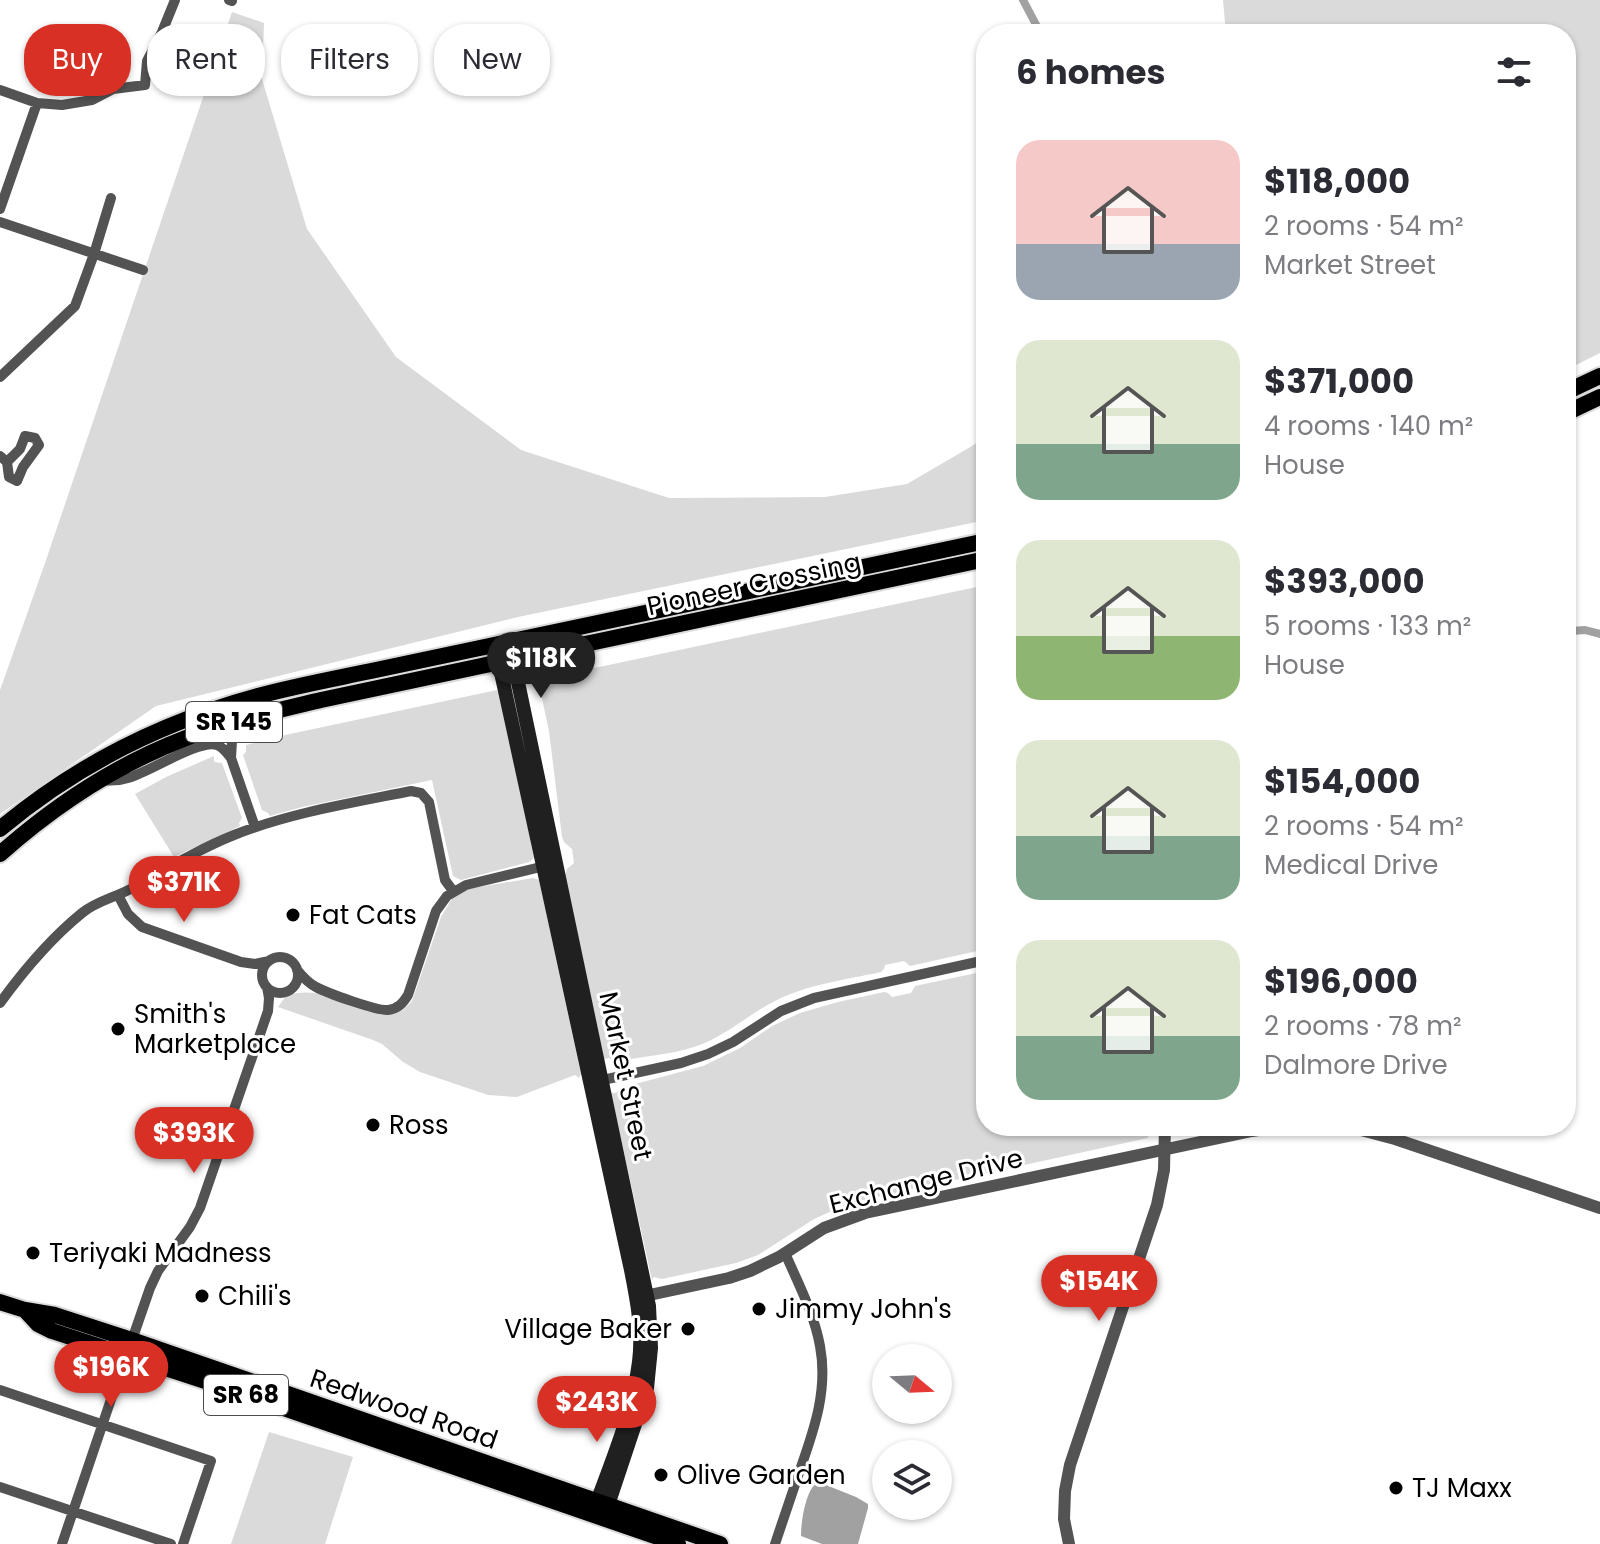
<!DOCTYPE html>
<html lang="en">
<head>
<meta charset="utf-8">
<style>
  body { margin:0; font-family:Poppins,sans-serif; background:#f2f2f3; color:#2b2b33; height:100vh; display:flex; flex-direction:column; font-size:30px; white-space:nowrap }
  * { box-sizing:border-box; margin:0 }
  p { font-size:26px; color:#7c7c81 }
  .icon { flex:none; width:44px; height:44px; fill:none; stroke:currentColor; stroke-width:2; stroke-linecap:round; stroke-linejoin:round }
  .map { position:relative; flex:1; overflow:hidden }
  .side { position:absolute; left:976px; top:24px; width:600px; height:1112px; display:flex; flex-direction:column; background:#fff; border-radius:32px; box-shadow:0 2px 6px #0004 }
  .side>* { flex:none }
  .guide { position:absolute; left:24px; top:24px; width:760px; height:72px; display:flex; gap:16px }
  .needle { width:52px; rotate:109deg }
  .fabs { position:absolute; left:872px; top:1344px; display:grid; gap:16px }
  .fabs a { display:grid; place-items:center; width:80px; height:80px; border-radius:50%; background:#fff; box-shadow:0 2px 6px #0004; font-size:40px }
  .price { position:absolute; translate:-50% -68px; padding:0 18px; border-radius:28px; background:#d93025; color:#fff; font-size:26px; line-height:52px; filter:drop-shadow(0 2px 4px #0008) }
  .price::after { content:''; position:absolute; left:50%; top:48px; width:24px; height:18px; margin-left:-12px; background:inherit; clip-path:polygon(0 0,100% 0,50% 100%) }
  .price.selected { background:#222; color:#fff }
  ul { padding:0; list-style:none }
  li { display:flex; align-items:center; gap:24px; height:200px; padding:0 40px }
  li span { display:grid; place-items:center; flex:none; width:224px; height:160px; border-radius:24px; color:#555 }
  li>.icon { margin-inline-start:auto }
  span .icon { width:96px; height:96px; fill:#fffc; stroke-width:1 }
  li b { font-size:34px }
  h2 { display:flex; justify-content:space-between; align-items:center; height:96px; padding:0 40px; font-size:34px }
  .chip { padding:0 28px; border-radius:32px; background:#fff; box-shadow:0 2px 6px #0004; font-size:28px; line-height:72px }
  .chip.selected { background:#d93025; color:#fff }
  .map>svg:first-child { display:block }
</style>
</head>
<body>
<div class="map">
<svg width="1600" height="1544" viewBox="0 0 1600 1544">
  <rect width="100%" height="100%" fill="#fff"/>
  <path fill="#dadada" d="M1223,0H1600V353L1566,370V34H1226Z
    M232,12L264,23L262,79L307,229L396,357L521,450L669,498L825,497L907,484L972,446L986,436V520L518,617L156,706L0,814V690L44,566Z
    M986,585V949L910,966L904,961L885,965L884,969L881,972C845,980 808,984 775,1001C747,1015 725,1037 694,1047C669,1055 642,1056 616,1062L609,1058L604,1059L565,875L567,869L574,863L572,849L564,842L562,837L549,731L538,680Z
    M497,690L501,696L534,858L529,862L461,880L453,876L432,780L302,807L270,816L268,813L262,810L243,755L246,752V745L290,734Z
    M214,756V762L222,763L242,818L239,823L240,826L174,857L135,794L166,777Z
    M533,878L539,880L581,1074L579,1078L575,1075L517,1097L488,1095L420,1072L403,1062L382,1044L373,1040L278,1007L286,996C315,984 364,1006 393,1014L403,1010L412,1001L441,917L453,897L467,889Z
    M986,971V1126H1149L1148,1138L850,1203L814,1219L758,1255L736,1263L662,1279L654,1277L652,1280L611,1093H616L620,1088L703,1066L740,1048L772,1026L800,1013L838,1002L884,992L888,993L892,997L911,993L915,986Z
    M269,1432L353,1457L325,1544H231Z"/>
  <path fill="#a1a1a1" d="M816,1483H821L856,1497L868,1504V1508L858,1544H822L801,1536C801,1522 805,1493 816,1483Z"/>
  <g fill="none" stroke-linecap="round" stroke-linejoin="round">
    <path stroke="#a1a1a1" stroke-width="8" d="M1023,0L1041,34
      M1571,631L1585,630L1600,634"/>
    <g stroke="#dbdbdb" stroke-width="20">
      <path id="primary" d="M0,1302L25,1310L55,1315L132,1340L720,1544
        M25,1310L38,1324L52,1331L214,1384L678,1544"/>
    </g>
    <g stroke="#dbdbdb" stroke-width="20">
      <path id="trunk" d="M1566,392L1600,376
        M1566,413L1600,397
        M0,829C76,765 162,722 258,696C295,686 333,679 371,671L986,541
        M0,854C54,806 118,764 186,738C229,721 275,711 321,700L986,559"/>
    </g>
    <path stroke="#535353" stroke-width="10" d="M229,0L232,1
      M0,90L37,103L62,105L92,100L113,89L145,85L147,61L162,32L175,0
      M0,209L37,103
      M0,222L143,270
      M0,377L75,306L94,254L111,198
      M0,456L7,462L9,477L17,481L23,467L39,445L35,438L25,436L20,449L7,462
      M242,721L232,741L231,758L255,827
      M102,780C111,781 119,781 128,778C148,773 199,739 217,745C223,747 227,753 231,758
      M118,895L128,914L142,927L241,962L255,964L269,961
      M262 975a18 18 0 1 1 36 0a18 18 0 1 1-36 0Z
      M297,970C302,976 308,983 316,987C327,993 377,1011 388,1010C398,1009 403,1003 408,995L436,911L447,896L466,885L549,865
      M0,1003C24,970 50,939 82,913C98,900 118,897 136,886C168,868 199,849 234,835C290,813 351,803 411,791L421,793L429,802L445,880L453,891
      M598,1081L681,1063L708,1054L733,1042L781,1011L814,998L986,960
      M132,1340L150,1288L158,1271L190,1227L200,1208L268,1011L269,998L267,987
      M0,1390L211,1461L183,1544
      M0,1487L171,1544
      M62,1544L126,1355
      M775,1544C784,1518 792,1493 801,1467C815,1427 828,1389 820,1346C814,1313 798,1283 785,1253"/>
    <path stroke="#535353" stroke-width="12" d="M1332,1126L1361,1130L1395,1139L1600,1208
      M640,1297L729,1278L750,1271L779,1257L824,1228L865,1213L1252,1131L1284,1126
      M1069,1544L1064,1519L1065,1491L1070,1465L1157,1205L1164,1170L1165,1126"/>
    <path stroke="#202020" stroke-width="14" d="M495,645L631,1270C637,1300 643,1331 639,1362C633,1412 611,1463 594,1510
      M511,649L649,1306L651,1348L647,1388L605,1514"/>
    <use href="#primary" stroke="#000" stroke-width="16"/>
    <use href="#trunk" stroke="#000" stroke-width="16"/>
  </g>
  <g fill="#000" stroke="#fff" stroke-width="3">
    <circle cx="293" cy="915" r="8"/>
    <circle cx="118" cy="1029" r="8"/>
    <circle cx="373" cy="1125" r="8"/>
    <circle cx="33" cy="1253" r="8"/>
    <circle cx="202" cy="1296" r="8"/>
    <circle cx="759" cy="1309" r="8"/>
    <circle cx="688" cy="1329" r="8"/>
    <circle cx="661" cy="1475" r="8"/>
    <circle cx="1396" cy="1488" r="8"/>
  </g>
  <g text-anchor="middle" stroke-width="6" stroke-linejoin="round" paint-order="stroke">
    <g fill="#fff" stroke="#4c4c4c" stroke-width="2">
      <rect x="186" y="702" width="96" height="40" rx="6"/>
      <rect x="204" y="1375" width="84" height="40" rx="6"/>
    </g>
    <g font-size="24" font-weight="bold" fill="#000">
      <text x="234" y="730">SR 145</text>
      <text x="246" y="1403">SR 68</text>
    </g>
    <g font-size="26" fill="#000" stroke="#fff">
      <text transform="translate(754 584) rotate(-12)" y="9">Pioneer Crossing</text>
      <text transform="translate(626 1076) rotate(78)" y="9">Market Street</text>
      <text transform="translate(926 1181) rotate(-14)" y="9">Exchange Drive</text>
      <text transform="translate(404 1409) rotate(19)" y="9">Redwood Road</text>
    </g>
    <g font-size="26" fill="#000" stroke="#fff" text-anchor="start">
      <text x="309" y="924">Fat Cats</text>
      <text x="134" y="1023">Smith's<tspan x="134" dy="30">Marketplace</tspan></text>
      <text x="389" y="1134">Ross</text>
      <text x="49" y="1262">Teriyaki Madness</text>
      <text x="218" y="1305">Chili's</text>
      <text x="775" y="1318">Jimmy John's</text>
      <text x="672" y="1338" text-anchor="end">Village Baker</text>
      <text x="677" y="1484">Olive Garden</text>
      <text x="1412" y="1497">TJ Maxx</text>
    </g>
  </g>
</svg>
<div class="fabs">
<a><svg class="needle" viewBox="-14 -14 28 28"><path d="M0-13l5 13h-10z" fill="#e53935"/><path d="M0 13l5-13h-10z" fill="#7c7c81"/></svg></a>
<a><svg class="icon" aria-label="layers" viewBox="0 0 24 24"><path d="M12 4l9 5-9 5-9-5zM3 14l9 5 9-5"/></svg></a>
</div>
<b class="price selected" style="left:541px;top:700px">$118K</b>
<b class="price" style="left:184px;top:924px">$371K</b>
<b class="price" style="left:194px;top:1175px">$393K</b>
<b class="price" style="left:1099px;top:1323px">$154K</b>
<b class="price" style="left:111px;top:1409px">$196K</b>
<b class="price" style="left:597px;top:1444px">$243K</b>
<div class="guide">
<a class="chip selected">Buy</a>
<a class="chip">Rent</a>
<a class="chip">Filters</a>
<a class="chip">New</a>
</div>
<section class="side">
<h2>6 homes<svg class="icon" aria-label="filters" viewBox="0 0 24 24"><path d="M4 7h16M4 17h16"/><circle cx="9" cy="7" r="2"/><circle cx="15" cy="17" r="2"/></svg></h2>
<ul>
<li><span style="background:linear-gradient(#f6c9c9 65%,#9aa5b1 0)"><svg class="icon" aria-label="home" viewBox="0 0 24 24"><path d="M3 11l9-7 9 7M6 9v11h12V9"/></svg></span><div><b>$118,000</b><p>2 rooms · 54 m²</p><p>Market Street</p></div></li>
<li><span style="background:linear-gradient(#dfe7d0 65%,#7fa58c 0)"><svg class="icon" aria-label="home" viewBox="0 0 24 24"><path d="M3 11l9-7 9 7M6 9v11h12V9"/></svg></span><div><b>$371,000</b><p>4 rooms · 140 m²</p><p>House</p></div></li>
<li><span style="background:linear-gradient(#dfe7d0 60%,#8fb573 0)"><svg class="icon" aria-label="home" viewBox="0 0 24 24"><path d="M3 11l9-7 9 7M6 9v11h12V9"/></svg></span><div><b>$393,000</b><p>5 rooms · 133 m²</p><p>House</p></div></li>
<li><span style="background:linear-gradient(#dfe7d0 60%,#7fa58c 0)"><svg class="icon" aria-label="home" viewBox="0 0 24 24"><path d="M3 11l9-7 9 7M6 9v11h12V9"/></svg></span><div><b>$154,000</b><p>2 rooms · 54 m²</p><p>Medical Drive</p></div></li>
<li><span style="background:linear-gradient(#dfe7d0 60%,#7fa58c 0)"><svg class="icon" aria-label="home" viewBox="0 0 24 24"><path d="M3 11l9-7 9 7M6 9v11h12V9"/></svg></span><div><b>$196,000</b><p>2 rooms · 78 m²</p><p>Dalmore Drive</p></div></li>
</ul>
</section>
</div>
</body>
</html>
